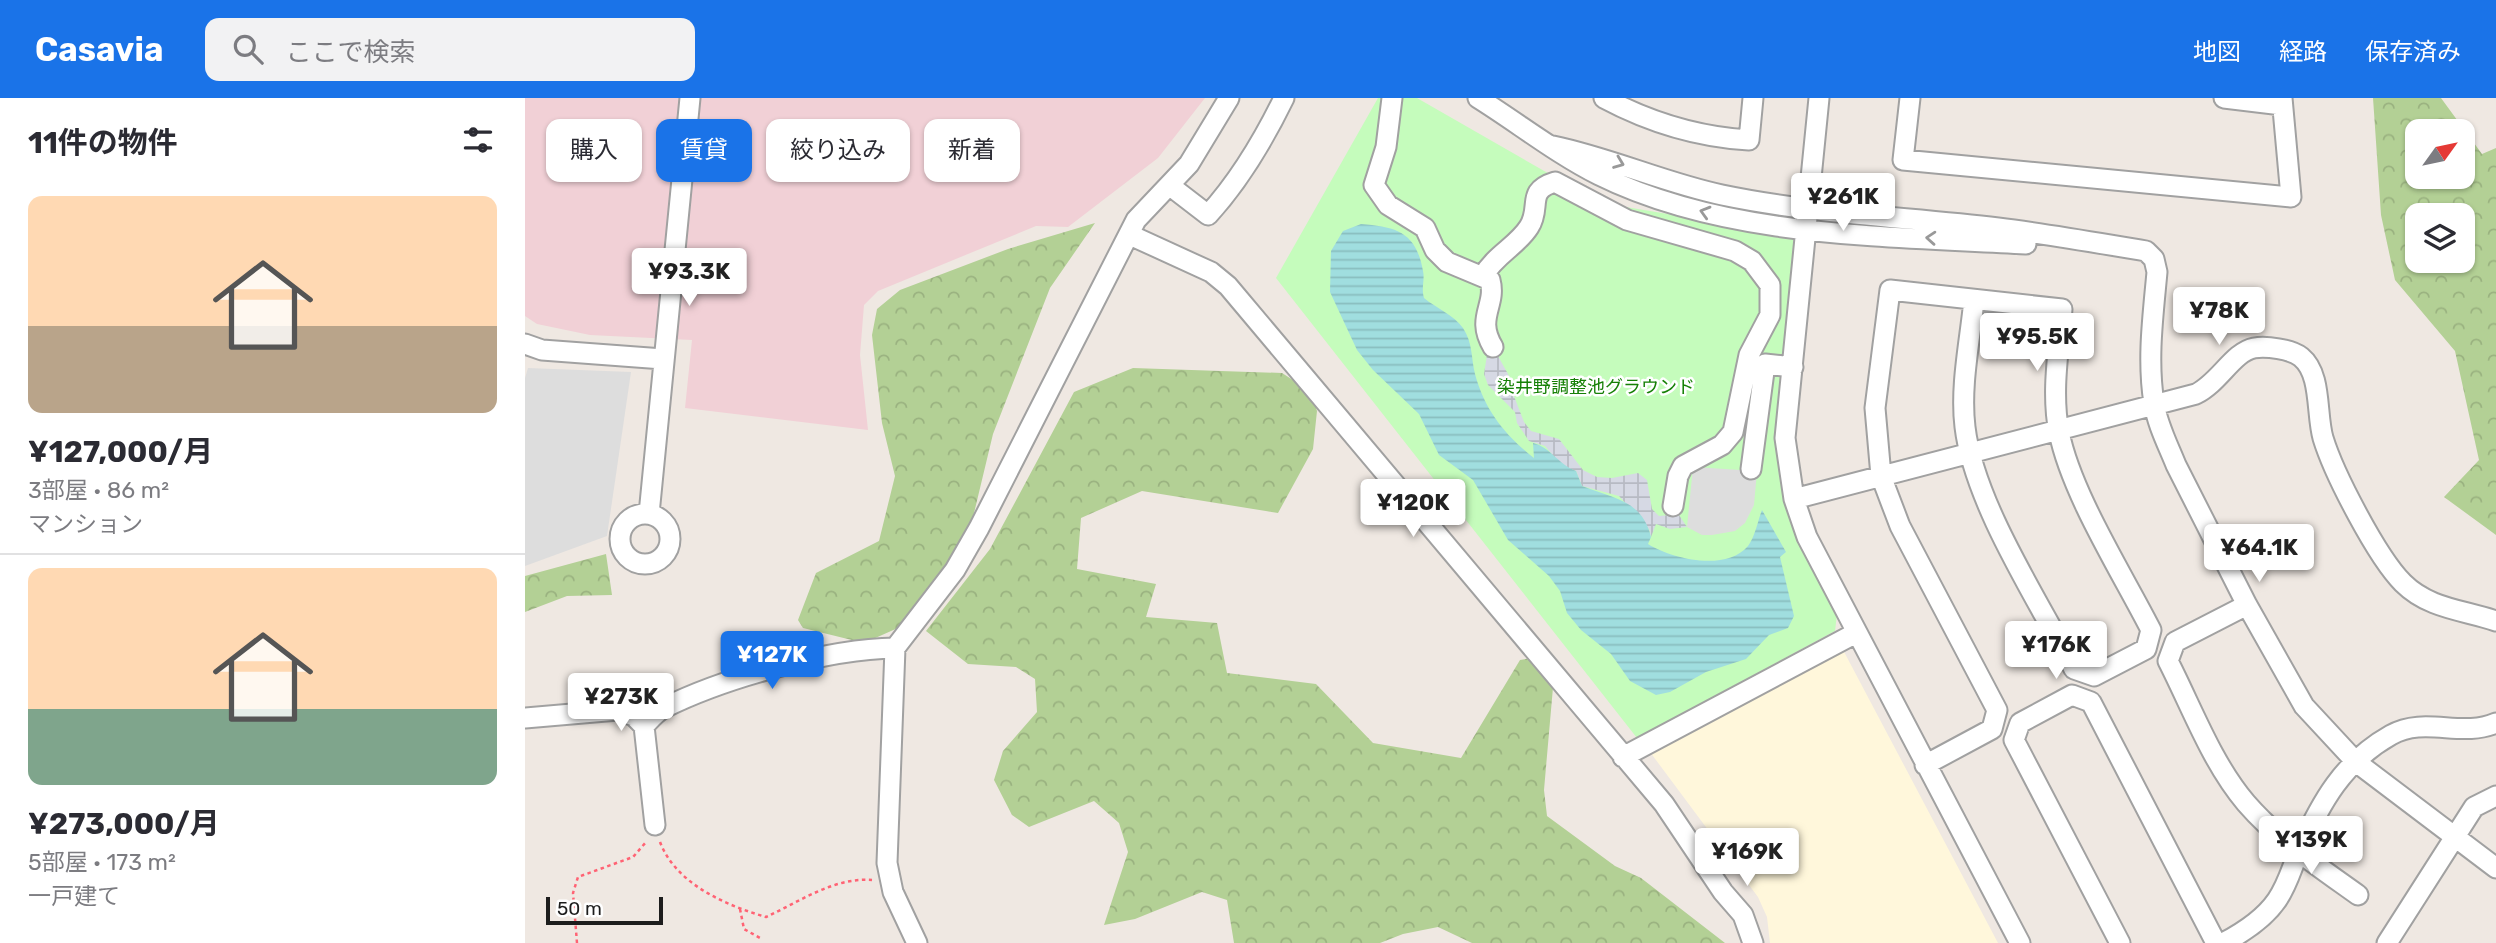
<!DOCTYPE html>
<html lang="ja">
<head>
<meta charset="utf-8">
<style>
  body { margin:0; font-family:Rubik,"Noto Sans JP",sans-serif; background:#f2f2f3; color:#2b2b33; height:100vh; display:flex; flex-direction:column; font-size:26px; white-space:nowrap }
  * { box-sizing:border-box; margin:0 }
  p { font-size:23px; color:#7c7c81 }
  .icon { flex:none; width:38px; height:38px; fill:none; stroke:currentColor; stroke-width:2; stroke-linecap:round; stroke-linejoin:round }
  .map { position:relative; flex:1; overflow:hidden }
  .panel { display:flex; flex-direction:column; background:#fff; width:525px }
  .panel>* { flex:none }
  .hud { position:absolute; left:21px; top:21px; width:665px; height:63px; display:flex; gap:14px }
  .needle { width:46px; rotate:57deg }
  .buttons { position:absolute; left:1880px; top:21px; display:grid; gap:14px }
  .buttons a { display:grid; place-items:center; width:70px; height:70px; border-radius:14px; background:#fff; box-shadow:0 2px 5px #0004; font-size:35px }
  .scale { position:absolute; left:21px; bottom:18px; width:117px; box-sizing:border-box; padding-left:7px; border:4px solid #1d1d1d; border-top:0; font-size:19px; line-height:24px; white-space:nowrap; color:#1d1d1d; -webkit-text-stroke:5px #fff; paint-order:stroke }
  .price { position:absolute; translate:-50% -60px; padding:0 16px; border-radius:7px; background:#fff; color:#222; font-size:23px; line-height:46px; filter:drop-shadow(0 2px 4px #0008) }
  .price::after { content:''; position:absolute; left:50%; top:42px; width:21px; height:16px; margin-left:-10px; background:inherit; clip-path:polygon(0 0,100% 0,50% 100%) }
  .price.selected { background:#1a73e8; color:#fff }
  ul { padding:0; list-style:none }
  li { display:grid; align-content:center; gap:14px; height:371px; padding:0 28px }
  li+li { border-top:2px solid #e1e1e2 }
  li span { display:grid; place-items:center; height:217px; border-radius:14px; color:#555 }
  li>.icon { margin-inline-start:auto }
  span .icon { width:126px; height:126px; fill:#fffc; stroke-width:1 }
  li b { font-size:30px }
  h2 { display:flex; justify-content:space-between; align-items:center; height:84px; padding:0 28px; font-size:30px }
  .tag { padding:0 24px; border-radius:14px; background:#fff; box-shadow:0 2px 5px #0004; font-size:24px; line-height:63px }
  .tag.selected { background:#1a73e8; color:#fff }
  header { display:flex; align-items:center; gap:42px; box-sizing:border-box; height:98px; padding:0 35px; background:#1a73e8; color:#fff }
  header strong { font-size:33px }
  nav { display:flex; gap:38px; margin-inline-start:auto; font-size:24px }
  .search { width:490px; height:63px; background:#f2f2f3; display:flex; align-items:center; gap:18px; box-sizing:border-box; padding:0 24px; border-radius:14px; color:#7c7c81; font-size:26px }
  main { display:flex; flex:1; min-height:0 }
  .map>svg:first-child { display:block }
</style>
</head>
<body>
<header>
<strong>Casavia</strong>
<div class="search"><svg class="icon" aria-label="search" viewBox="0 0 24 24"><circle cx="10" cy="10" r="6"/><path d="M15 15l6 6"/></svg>ここで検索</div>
<nav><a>地図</a><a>経路</a><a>保存済み</a></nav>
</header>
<main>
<section class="panel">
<h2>11件の物件<svg class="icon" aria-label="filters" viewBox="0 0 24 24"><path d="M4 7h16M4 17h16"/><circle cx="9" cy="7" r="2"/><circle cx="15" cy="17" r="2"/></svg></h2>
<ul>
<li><span style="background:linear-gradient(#ffd9b3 60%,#b9a48a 0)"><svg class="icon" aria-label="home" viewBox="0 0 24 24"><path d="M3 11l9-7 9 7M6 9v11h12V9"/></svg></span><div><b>¥127,000/月</b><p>3部屋 · 86 m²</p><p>マンション</p></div></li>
<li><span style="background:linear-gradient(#ffd9b3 65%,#7fa58c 0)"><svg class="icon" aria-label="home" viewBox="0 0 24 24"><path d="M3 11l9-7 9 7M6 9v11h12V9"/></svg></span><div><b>¥273,000/月</b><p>5部屋 · 173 m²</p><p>一戸建て</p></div></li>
</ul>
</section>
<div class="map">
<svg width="1971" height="845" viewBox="0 0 1971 845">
  <defs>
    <pattern id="forest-crowns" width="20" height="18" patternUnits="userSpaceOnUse" patternTransform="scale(1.75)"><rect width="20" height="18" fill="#b3d095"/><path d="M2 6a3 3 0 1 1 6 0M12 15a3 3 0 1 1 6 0" fill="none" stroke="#9ab280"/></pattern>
    <pattern id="plaza-grid" width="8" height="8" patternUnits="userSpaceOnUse" patternTransform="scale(1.75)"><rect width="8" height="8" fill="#d6d9e4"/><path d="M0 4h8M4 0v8" fill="none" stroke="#b7bac3"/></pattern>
    <pattern id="water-rules" width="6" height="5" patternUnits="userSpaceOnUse" patternTransform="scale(1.75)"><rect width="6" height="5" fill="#a0dedf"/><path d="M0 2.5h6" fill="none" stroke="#89bebf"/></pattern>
  </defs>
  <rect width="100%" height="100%" fill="#efe8e2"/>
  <path fill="#f1d0d6" d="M0,0H680L633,60L543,129L511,128L353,193L339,207L335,257L343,332L160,310L167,242L65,237L12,226L0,218Z"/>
  <path fill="#fff7db" d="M1317,550L1473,845H1245L1242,819L1233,799L1125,654Z"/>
  <path fill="url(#forest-crowns)" fill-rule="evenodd" d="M1848,0H1916L1957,56L1971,50V437L1919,399L1954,362L1930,253L1870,182L1856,117ZM1937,33V79H1892V33ZM1937,117V163H1892V117Z
    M570,125L525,190L468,336L444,436L409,514L339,545L278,530L273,522L291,475L354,443L370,378L357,325L347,237L352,211L375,192L483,151Z
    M608,270L757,275L785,293L792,313L788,351L753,415L617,393L556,420L552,471L631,486L621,519L692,525L702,575L791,586L848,645L936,660L995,562L1006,560L1029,578L1019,692L1022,718L1090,768L1116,780L1200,845H947L913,829L878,836L855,845H709L702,802L677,794L610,821L579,827L603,754L594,725L569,703L504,729L487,717L469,682L478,653L512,614L510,581L491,569L443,566L401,533L465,451L549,294Z
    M81,456L87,497L42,498L0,514V478Z"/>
  <path fill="#c5fcbc" d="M853,0H892L1021,74L1095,108L1269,137L1251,337L1312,516L1310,533L1112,640L751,180Z"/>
  <path fill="#ddd" d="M3,270L106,274L82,438L0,468V280Z
    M1168,369L1232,373L1229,407L1220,425L1210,433L1187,437H1177L1162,429Z"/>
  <path fill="url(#plaza-grid)" d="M968,249L988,285L987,293L999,324L1006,333L1034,341L1058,372L1072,379L1087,380L1113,375L1122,382L1127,411L1134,418L1144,417L1148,408L1162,429L1145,431L1131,426L1126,439L1124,431L1094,398L1057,388L1051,373L1036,367L1020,348L1004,343L992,325L990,314L963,287L959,276L962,257Z"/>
  <path fill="url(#water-rules)" d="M836,126C872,129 891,134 898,173C900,182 896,190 899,200C911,210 929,217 938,230C948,245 946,260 950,276C960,313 980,337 1009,360L1008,345C1025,349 1033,366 1051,373L1057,388C1086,400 1117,401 1126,439L1123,446C1147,461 1201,474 1223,448C1230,439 1233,422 1237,412L1261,454L1255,459L1269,518L1263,530L1244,537L1221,561L1181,574L1145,594L1131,597L1105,583L1086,556L1056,532L1042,515L1035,493L1024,478L983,442L948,382L914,357L894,316L848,272L832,252L805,194L806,153L818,133Z"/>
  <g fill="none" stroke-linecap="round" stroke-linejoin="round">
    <g stroke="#a1a1a1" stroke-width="23">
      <path id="minor" d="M867,0L861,49L849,87L863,107L900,130L910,152L922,164L965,182C972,208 950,219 968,249
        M953,0C993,25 1032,56 1074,77C1201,140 1362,138 1501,146
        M1079,0C1124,24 1173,39 1224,42L1228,0
        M1294,0L1260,340L1269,401L1282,439L1495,845
        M1385,0L1378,62L1766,99L1757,0
        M1699,0L1757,7
        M1028,48C1086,60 1140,85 1197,97C1288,116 1381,119 1473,130C1522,136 1572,145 1621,153L1629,161L1632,174C1628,218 1622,262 1629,305C1632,326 1643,347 1651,367L1722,507L1779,608L1831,664L1971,770
        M644,87L683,117C715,82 738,43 759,0
        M605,137L686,174L703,188L1139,706L1198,794L1218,817L1228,845
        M958,178C971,156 992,148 1004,129C1017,109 1000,93 1030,84L1102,122L1210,153L1227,163L1245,187V217L1224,257L1208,334L1197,347L1158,368L1153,378L1148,408
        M0,246L17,252L138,261
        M1226,371L1240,266L1268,269
        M1269,401L1671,296C1694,285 1708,254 1729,250C1741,248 1766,251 1776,259C1797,276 1791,316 1798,340C1809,376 1852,459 1878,485C1904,511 1939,512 1971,523
        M124,416L165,0
        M95 441a25 25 0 1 1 50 0a25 25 0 1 1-50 0Z
        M1722,507L1650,544L1643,563C1667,610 1687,665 1721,705C1753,742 1794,769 1833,797
        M0,620L93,612L109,618L119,628L130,727
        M119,628C125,622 131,614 139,610C199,580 303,551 370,550
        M1098,659L1331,535
        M1400,667L1467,631L1472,612L1375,428L1356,378L1350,310L1365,192L1537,211C1534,251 1526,294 1534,334C1546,395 1597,475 1626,532L1621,551L1569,578L1549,571C1513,502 1449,405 1440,329C1435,288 1445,243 1449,202
        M392,845L368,794L362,765L370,550L430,472L454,430L611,122L664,66L704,0
        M1595,845L1489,642L1495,625L1547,597L1566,604L1691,845
        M1698,845C1719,834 1739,821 1752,802C1763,786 1767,769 1774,753C1796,704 1818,664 1866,637C1899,618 1937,640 1971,625
        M1862,845L1949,709L1971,698"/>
    </g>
    <path stroke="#ff6374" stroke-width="2.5" stroke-dasharray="3.5 3.5" stroke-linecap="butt" d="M135,744C151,786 200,807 241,819C274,804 309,779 347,782
      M215,811L219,831L235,840
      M52,845L48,795L53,779L108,759L122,743"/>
    <use href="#minor" stroke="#fff" stroke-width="19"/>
  </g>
  <defs><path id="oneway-chevron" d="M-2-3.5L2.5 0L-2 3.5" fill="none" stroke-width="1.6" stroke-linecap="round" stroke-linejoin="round" transform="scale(1.75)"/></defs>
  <g stroke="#999">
    <use href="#oneway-chevron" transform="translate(1094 65) rotate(21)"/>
    <use href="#oneway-chevron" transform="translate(1180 114) rotate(-164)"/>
    <use href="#oneway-chevron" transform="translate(1406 140) rotate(-176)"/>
  </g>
  <g text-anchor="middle" stroke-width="5" stroke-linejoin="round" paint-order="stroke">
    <g font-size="18" fill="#168006" stroke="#fff">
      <text x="1071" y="295">染井野調整池グラウンド</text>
    </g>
  </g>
</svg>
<div class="buttons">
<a><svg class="needle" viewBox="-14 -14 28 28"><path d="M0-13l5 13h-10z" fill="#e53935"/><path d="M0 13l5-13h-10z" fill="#7c7c81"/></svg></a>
<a><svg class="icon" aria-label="layers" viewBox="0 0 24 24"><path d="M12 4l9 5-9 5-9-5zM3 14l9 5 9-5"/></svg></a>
</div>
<div class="scale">50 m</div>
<b class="price" style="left:1318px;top:135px">¥261K</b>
<b class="price" style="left:164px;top:210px">¥93.3K</b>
<b class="price" style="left:1694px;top:249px">¥78K</b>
<b class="price" style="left:1512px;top:275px">¥95.5K</b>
<b class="price" style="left:888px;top:441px">¥120K</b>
<b class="price" style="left:1734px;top:486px">¥64.1K</b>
<b class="price" style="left:1531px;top:583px">¥176K</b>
<b class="price selected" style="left:247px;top:593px">¥127K</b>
<b class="price" style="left:96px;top:635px">¥273K</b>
<b class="price" style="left:1786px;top:778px">¥139K</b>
<b class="price" style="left:1222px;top:790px">¥169K</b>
<div class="hud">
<a class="tag">購入</a>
<a class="tag selected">賃貸</a>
<a class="tag">絞り込み</a>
<a class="tag">新着</a>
</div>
</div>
</main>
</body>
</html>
